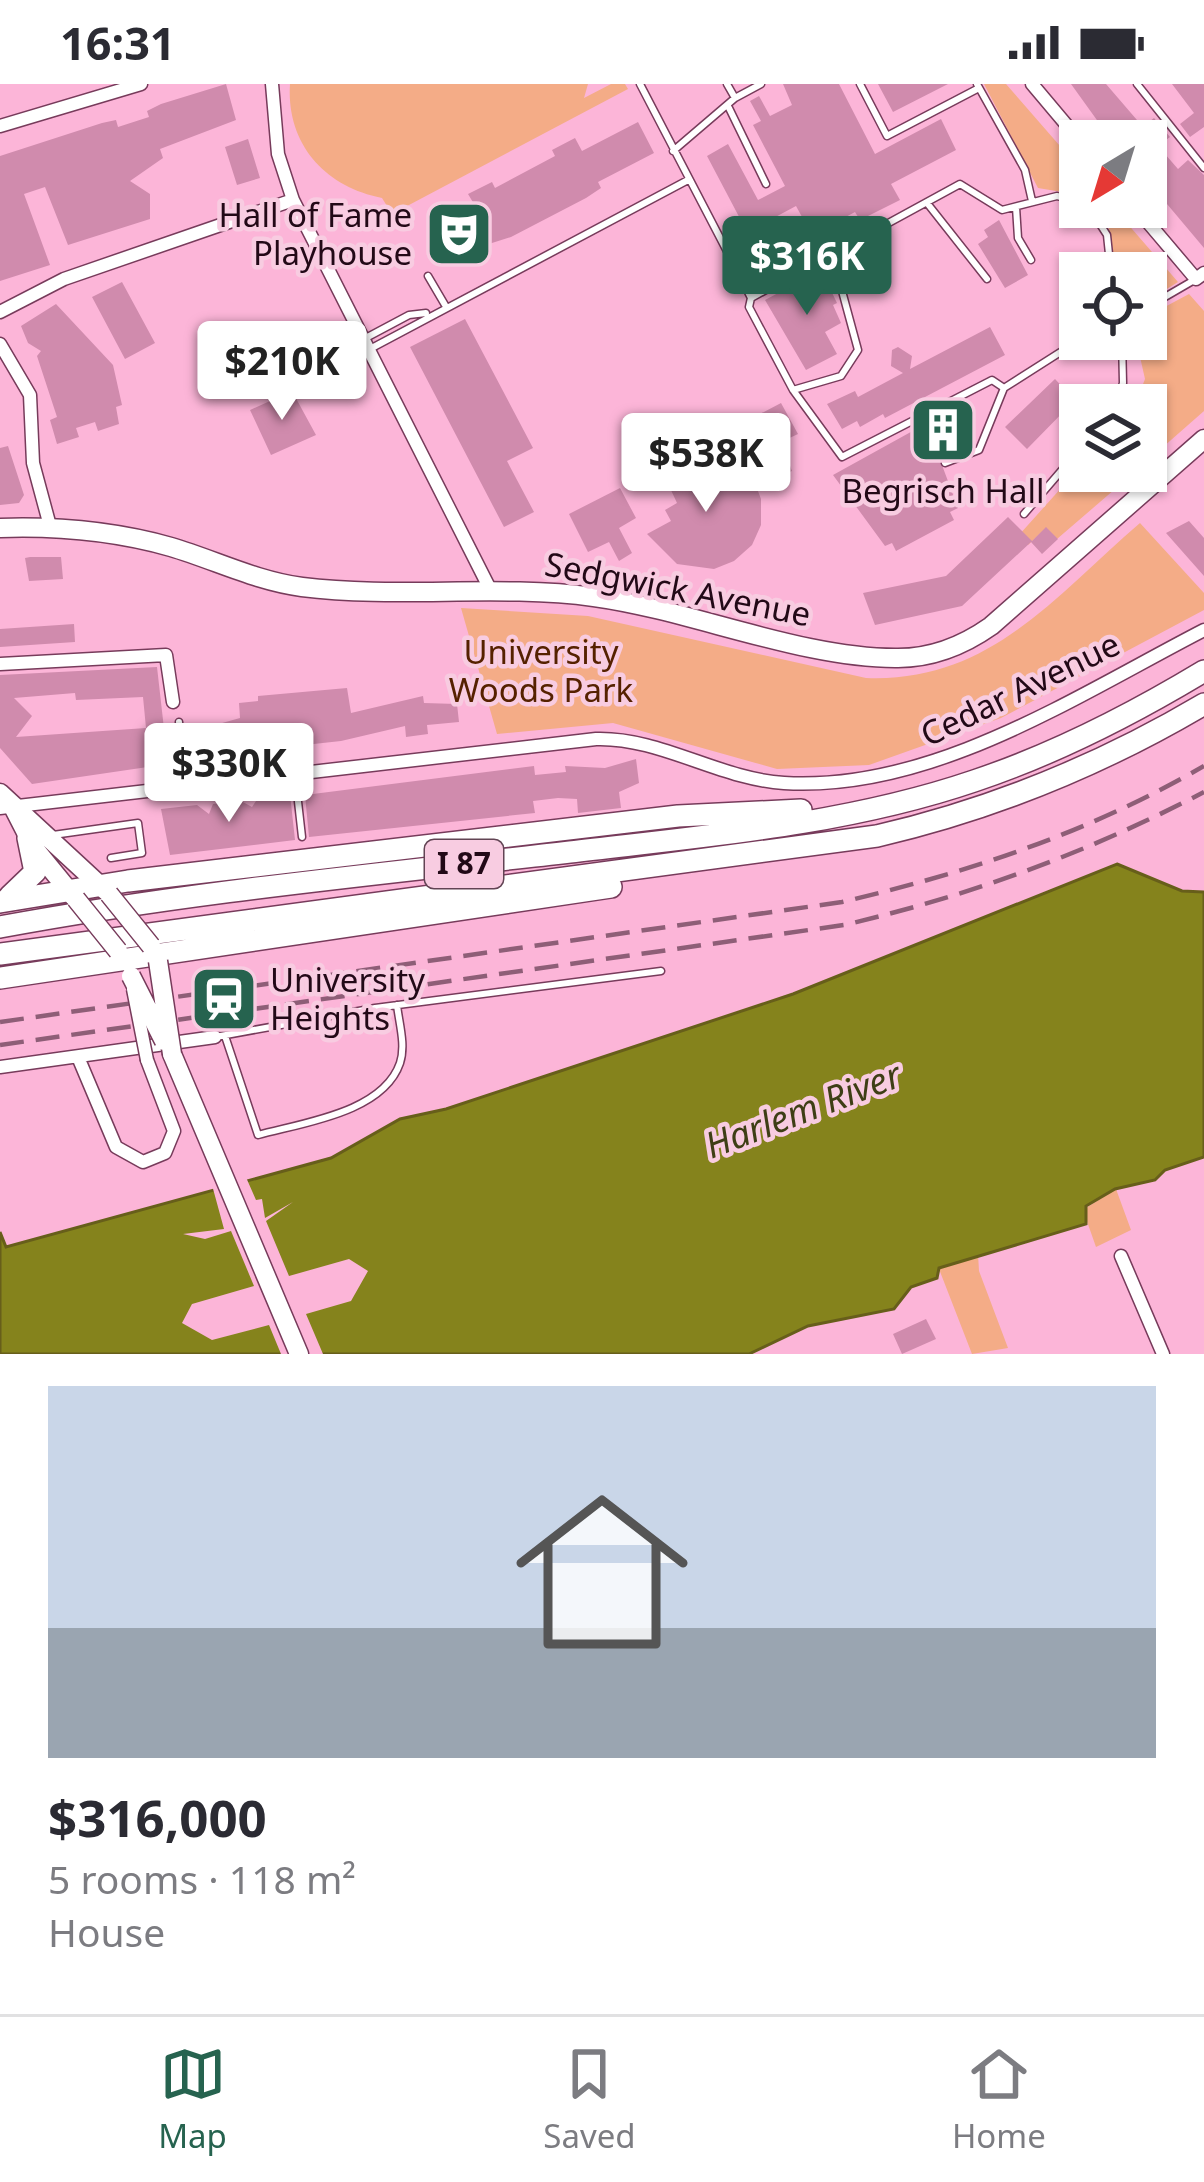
<!DOCTYPE html>
<html lang="en">
<head>
<meta charset="utf-8">
<style>
  body { margin:0; font-family:"Noto Sans",sans-serif; background:#f7f7f7; color:#2b2b33; height:100vh; display:flex; flex-direction:column; font-size:45px; white-space:nowrap }
  * { box-sizing:border-box; margin:0 }
  p { font-size:39px; color:#7c7c81 }
  .icon { flex:none; width:66px; height:66px; fill:none; stroke:currentColor; stroke-width:2; stroke-linecap:round; stroke-linejoin:round }
  .map { position:relative; height:1270px; overflow:hidden }
  .drawer { display:flex; flex-direction:column; background:#fff; flex:1 }
  .drawer>* { flex:none }
  .needle { width:78px; rotate:218deg }
  .fabs { position:absolute; left:1059px; top:36px; display:grid; gap:24px }
  .fabs a { display:grid; place-items:center; width:108px; height:108px; border-radius:0px; background:#fff; box-shadow:0 3px 9px #0004; font-size:60px }
  .price { position:absolute; translate:-50% -102px; padding:0 27px; border-radius:12px; background:#fff; color:#222; font-size:39px; line-height:78px; filter:drop-shadow(0 3px 6px #0008) }
  .price::after { content:''; position:absolute; left:50%; top:72px; width:36px; height:27px; margin-left:-18px; background:inherit; clip-path:polygon(0 0,100% 0,50% 100%) }
  .price.active { background:#26634f; color:#fff }
  ul { padding:0; list-style:none }
  li { display:grid; align-content:center; gap:24px; height:636px; padding:0 48px }
  li span { display:grid; place-items:center; height:372px; border-radius:0px; color:#555 }
  li>.icon { margin-inline-start:auto }
  span .icon { width:216px; height:216px; fill:#fffc; stroke-width:1 }
  li b { font-size:51px }
  .status { display:flex; justify-content:space-between; align-items:center; height:84px; padding:0 60px; background:#fff; direction:ltr }
  .status svg { height:33px; fill:currentColor }
  .tabs { display:flex; justify-content:space-around; align-items:center; height:168px; border-top:3px solid #e1e1e2; background:#fff; font-size:33px; color:#7c7c81 }
  .tabs a { display:grid; justify-items:center; gap:6px }
  .tabs .active { color:#26634f }
  .map>svg:first-child { display:block }
</style>
</head>
<body>
<div class="status"><b>16:31</b><svg viewBox="0 0 49 12"><path d="M0 12V9h3v3zM5 12V6h3v6zM10 12V3h3v9zM15 12V0h3v12zM26 1h20v11H26zM47 4h2v5h-2z"/></svg></div>
<div class="map">
<svg width="1204" height="1270" viewBox="0 0 1204 1270">
  <rect width="100%" height="100%" fill="#fcb5d8"/>
  <path fill="#f4ac87" d="M290,0H588L584,14L611,0H625L628,5L392,130L382,114C325,103 286,60 290,0Z
    M984,0H1006L1080,85V111L1038,104Z
    M1099,123H1113L1178,198L1146,218V189H1116L1108,139Z
    M1189,210L1204,227V327L1146,378V321H1135L1145,295L1136,255H1146V233Z
    M1080,383L1136,387L1057,455L1046,444L1028,461L1019,451Z
    M1140,439L1204,509V526L1001,634L869,681L777,685L613,639L497,650L461,524L588,532L866,594C989,599 1054,513 1140,439Z
    M1116,1105L1131,1146L1096,1163L1083,1126Z
    M978,1170L979,1187L1008,1264L972,1270L939,1185Z"/>
  <path fill="#85831c" stroke="#675e1a" stroke-width="3" d="M1117,780L1182,807L1204,808V1073L1165,1086L1155,1096L1115,1105L1086,1122V1140L939,1184L937,1194L911,1203L894,1225L808,1242L749,1270H0V1148L6,1163L331,1074L400,1035L446,1025L793,910Z"/>
  <path fill="#fcb5d8" d="M245,1091L256,1116L262,1115L265,1134L293,1118L266,1137L289,1192L349,1175L368,1187L351,1217L306,1230L323,1270H281L269,1241L212,1256L182,1239L192,1220L254,1202L231,1147L205,1155L183,1150L224,1145L212,1101Z"/>
  <path fill="#d08bad" fill-rule="evenodd" d="M226,0L236,36L160,65L163,74L130,97L150,110V135L68,161L45,103L24,110L50,181L0,197V72L102,39L116,36L118,43L149,33L147,27L161,20Z
    M783,0H839L875,70L941,35L956,66L891,100L900,116L860,136L855,128L812,151L796,122L768,137L786,171L765,182L707,72L728,60L758,116L785,102L753,41L761,37L750,17L759,12L770,32L792,21Z
    M878,0H948L893,28Z
    M1071,0H1106L1143,43L1154,34L1170,53L1158,62L1178,85L1188,76L1204,91V164L1146,95V57H1112Z
    M1172,0H1204V43L1190,53L1180,40L1194,29Z
    M638,38L654,69L598,98L601,104L586,114L511,153L448,173L432,142L474,120L468,110L492,98L495,104L555,72L552,66L575,54L582,67Z
    M248,55L260,94L237,101L225,63Z
    M999,136L1028,191L1005,204L978,160L988,153L984,146Z
    M821,186L837,219L833,221L841,239L825,248L837,270L806,286L765,216Z
    M122,198L155,259L125,275L92,213Z
    M56,220L113,281L122,321L116,323L119,340L98,347L95,338L76,344L79,353L57,360L50,336L57,333L37,272L41,267L28,259L21,242Z
    M465,235L533,364L507,377L534,428L504,443L410,263Z
    M990,243L1005,271L885,334L883,330L860,343L857,337L842,345L827,320L855,307L858,313L903,289L891,282L892,266L898,263L912,272L910,285Z
    M1055,295L1075,316L1027,365L1005,343Z
    M292,307L316,351L271,371L250,326Z
    M781,319L798,350L781,358L792,387L778,393L764,367L747,376L731,345Z
    M956,323L971,352L936,365L958,424L950,428L954,436L896,467L892,459L885,462L833,391Z
    M686,358L711,400L724,395L730,406L753,394L761,415V441L752,461L734,477L714,485L677,480L647,450L671,437L665,426L677,419L656,374Z
    M8,362L24,411L19,419L0,421V364Z
    M620,404L636,434L619,444L632,469L619,477L609,458L588,468L569,430Z
    M1008,433L1032,457L1046,443L1058,455L1042,470L1031,458L962,522L875,541L863,509L946,492Z
    M1189,437L1204,454V492L1166,449Z
    M30,473H61L63,495L29,497L25,474Z
    M74,540L75,558L0,563V545Z
    M157,583L168,680L32,700L0,664V591ZM75,609L76,616L143,613L146,644L16,653L32,632L14,614Z
    M347,604L351,629L423,612L424,619L457,620L459,638L427,641L428,650L406,653L405,642L341,657L194,673L190,648L240,634L239,619L258,617V612Z
    M636,675L639,699L619,708L621,724L578,729L577,715L558,714L533,717L535,729L309,753L305,711L534,682L535,691L566,688L565,682L605,684Z
    M290,710L295,756L170,771L161,725L197,721L209,730L213,720L241,717L252,723L258,714Z
    M926,1235L936,1255L902,1270L893,1250Z"/>
  <g fill="none" stroke-linecap="round" stroke-linejoin="round">
    <g stroke="#773b5b" stroke-width="9">
      <path id="lane" d="M640,0L743,198L751,214L749,223L793,306L842,373L992,296L1004,304L1081,255
        M727,0L735,14L761,0
        M860,0L887,52L979,4
        M977,0L1025,86L1032,117
        M1137,0L1204,84
        M729,24L766,100
        M673,67L735,14
        M927,119L987,195
        M1016,123L1018,154L1031,176
        M1089,123L1107,151L1111,189
        M428,192L445,221
        M751,214L960,100L1002,126L1057,112L1080,118
        M1146,224L1196,195
        M362,256L409,231L426,229
        M368,266L688,96
        M793,306L841,292L858,266L832,170
        M1116,321L1123,299L1122,255
        M945,379L979,366L1004,304
        M1024,430L1080,365
        M179,638L185,700
        M295,691L302,753
        M53,751L138,739L142,769L111,774
        M225,952L258,1051C301,1039 383,1029 400,979C406,961 399,939 397,921
        M215,953L375,924L661,887"/>
    </g>
    <g stroke="#773b5b" stroke-width="15">
      <path id="street" d="M272,0L278,70L293,116L491,507
        M1032,0L1080,57
        M0,42L141,0
        M1135,123L1196,195L1204,189
        M0,228L64,195L293,116
        M0,260L30,311L33,379L50,442
        M0,580L166,571L173,618
        M0,724L596,655C660,653 719,695 784,699C932,708 1076,612 1204,546
        M78,973L116,1063L143,1078L165,1069L174,1047L147,976
        M0,983L215,953
        M1121,1172L1163,1270"/>
    </g>
    <g stroke="#773b5b" stroke-width="21">
      <path id="secondary" d="M0,444C59,442 114,447 171,463C215,476 256,497 302,503C398,515 497,500 594,513C690,526 803,575 898,574C932,574 964,561 991,542L1204,355"/>
    </g>
    <g stroke="#773b5b" stroke-width="21">
      <path id="primary" d="M0,709L106,807
        M13,723L34,764L74,813
        M172,970L299,1270"/>
    </g>
    <g stroke="#773b5b" stroke-width="24">
      <path id="highway" d="M10,812L35,788L28,754
        M0,818L128,797L678,732L801,726
        M0,843C188,808 380,790 570,768C705,752 845,741 974,697C1055,670 1131,631 1204,587
        M0,870L877,752C993,725 1101,681 1204,620
        M0,894L611,803"/>
    </g>
    <use href="#lane" stroke="#fff" stroke-width="6"/>
    <use href="#street" stroke="#fff" stroke-width="12"/>
    <use href="#secondary" stroke="#fff" stroke-width="18"/>
    <use href="#primary" stroke="#fff" stroke-width="18"/>
    <use href="#highway" stroke="#fff" stroke-width="21"/>
    <path stroke="#8e5e77" stroke-width="4.5" stroke-dasharray="24 12" stroke-linecap="butt" d="M0,938L842,818C970,788 1090,748 1204,682
      M0,961L844,841C972,811 1087,769 1204,708"/>
    <g stroke="#773b5b" stroke-width="15" stroke-linecap="butt">
      <path id="street-bridge" d="M133,905L147,976"/>
    </g>
    <g stroke="#773b5b" stroke-width="21" stroke-linecap="butt">
      <path id="primary-bridge" d="M109,810L151,862
        M76,815L118,867
        M158,877L172,970
        M131,892L164,957"/>
    </g>
    <use href="#street-bridge" stroke="#fff" stroke-width="12"/>
    <use href="#primary-bridge" stroke="#fff" stroke-width="18"/>
  </g>
  <defs>
    <g id="theatre-square" transform="scale(3.45)"><rect x="-9" y="-9" width="18" height="18" rx="4" fill="#26634f" stroke="#f8cce1"/><path d="M-5-5.5Q0-4 5-5.5V0Q5 5 0 6Q-5 5-5 0ZM-3.3-2.5H-1v1.5H-3.3ZM1-2.5H3.3v1.5H1ZM-2.8 1Q0 5.5 2.8 1Z" fill="#fff"/></g>
    <g id="building-square" transform="scale(3.45)"><rect x="-9" y="-9" width="18" height="18" rx="4" fill="#26634f" stroke="#f8cce1"/><path d="M-4-6H4V6H1V3H-1V6H-4ZM-2.5-4.3h1.7v1.8h-1.7ZM.8-4.3h1.7v1.8H.8ZM-2.5-1h1.7V.8h-1.7ZM.8-1h1.7V.8H.8Z" fill="#fff"/></g>
    <g id="station-square" transform="scale(3.45)"><rect x="-9" y="-9" width="18" height="18" rx="4" fill="#26634f" stroke="#f8cce1"/><path d="M-3-6H3Q5-6 5-4V2Q5 4 3 4L4.5 6H3L1.5 4h-3L-3 6H-4.5L-3 4Q-5 4-5 2V-4Q-5-6-3-6ZM-3.5-4v3h7v-3ZM-3.5 1v1.5H-2V1ZM2 1v1.5H3.5V1Z" fill="#fff"/></g>
  </defs>
  <g fill-rule="evenodd">
    <use href="#theatre-square" x="459" y="150"/>
    <use href="#building-square" x="943" y="346"/>
    <use href="#station-square" x="224" y="915"/>
  </g>
  <g text-anchor="middle" stroke-width="9" stroke-linejoin="round" paint-order="stroke">
    <rect fill="#f8cce1" stroke="#624454" stroke-width="3" x="425" y="756" width="78" height="48" rx="9"/>
    <g font-size="30" font-weight="bold" fill="#220917">
      <text x="464" y="790">I 87</text>
    </g>
    <g font-size="33" fill="#220917" stroke="#f8cce1" text-anchor="end">
      <text x="412" y="143">Hall of Fame<tspan x="412" dy="38">Playhouse</tspan></text>
      <text x="943" y="419" text-anchor="middle">Begrisch Hall</text>
      <text x="270" y="908" text-anchor="start">University<tspan x="270" dy="38">Heights</tspan></text>
    </g>
    <g font-size="33" fill="#220917" stroke="#f8cce1">
      <text transform="translate(678 505) rotate(11)" y="12">Sedgwick Avenue</text>
      <text transform="translate(1020 605) rotate(-26)" y="12">Cedar Avenue</text>
    </g>
    <g font-size="33" fill="#552100" stroke="#f8cce1">
      <text x="541" y="580">University<tspan x="541" dy="38">Woods Park</tspan></text>
    </g>
    <g font-size="36" font-style="italic" fill="#3e3e15" stroke="#f8cce1">
      <text transform="translate(803 1026) rotate(-21)" y="13">Harlem River</text>
    </g>
  </g>
</svg>
<div class="fabs">
<a><svg class="needle" viewBox="-14 -14 28 28"><path d="M0-13l5 13h-10z" fill="#e53935"/><path d="M0 13l5-13h-10z" fill="#7c7c81"/></svg></a>
<a><svg class="icon" aria-label="locate" viewBox="0 0 24 24"><circle cx="12" cy="12" r="6"/><path d="M12 2v4M12 18v4M2 12h4M18 12h4"/></svg></a>
<a><svg class="icon" aria-label="layers" viewBox="0 0 24 24"><path d="M12 4l9 5-9 5-9-5zM3 14l9 5 9-5"/></svg></a>
</div>
<b class="price active" style="left:807px;top:234px">$316K</b>
<b class="price" style="left:282px;top:339px">$210K</b>
<b class="price" style="left:706px;top:431px">$538K</b>
<b class="price" style="left:229px;top:741px">$330K</b>
</div>
<section class="drawer">
<ul>
<li><span style="background:linear-gradient(#c9d6e8 65%,#9aa5b1 0)"><svg class="icon" aria-label="home" viewBox="0 0 24 24"><path d="M3 11l9-7 9 7M6 9v11h12V9"/></svg></span><div><b>$316,000</b><p>5 rooms · 118 m²</p><p>House</p></div></li>
</ul>
</section>
<nav class="tabs">
<a class="active"><svg class="icon" aria-label="map" viewBox="0 0 24 24"><path d="M3 6l6-2 6 2 6-2v14l-6 2-6-2-6 2zM9 4v14M15 6v14"/></svg>Map</a>
<a><svg class="icon" aria-label="saved" viewBox="0 0 24 24"><path d="M7 4h10v16l-5-4-5 4z"/></svg>Saved</a>
<a><svg class="icon" aria-label="home" viewBox="0 0 24 24"><path d="M3 11l9-7 9 7M6 9v11h12V9"/></svg>Home</a>
</nav>
</body>
</html>
